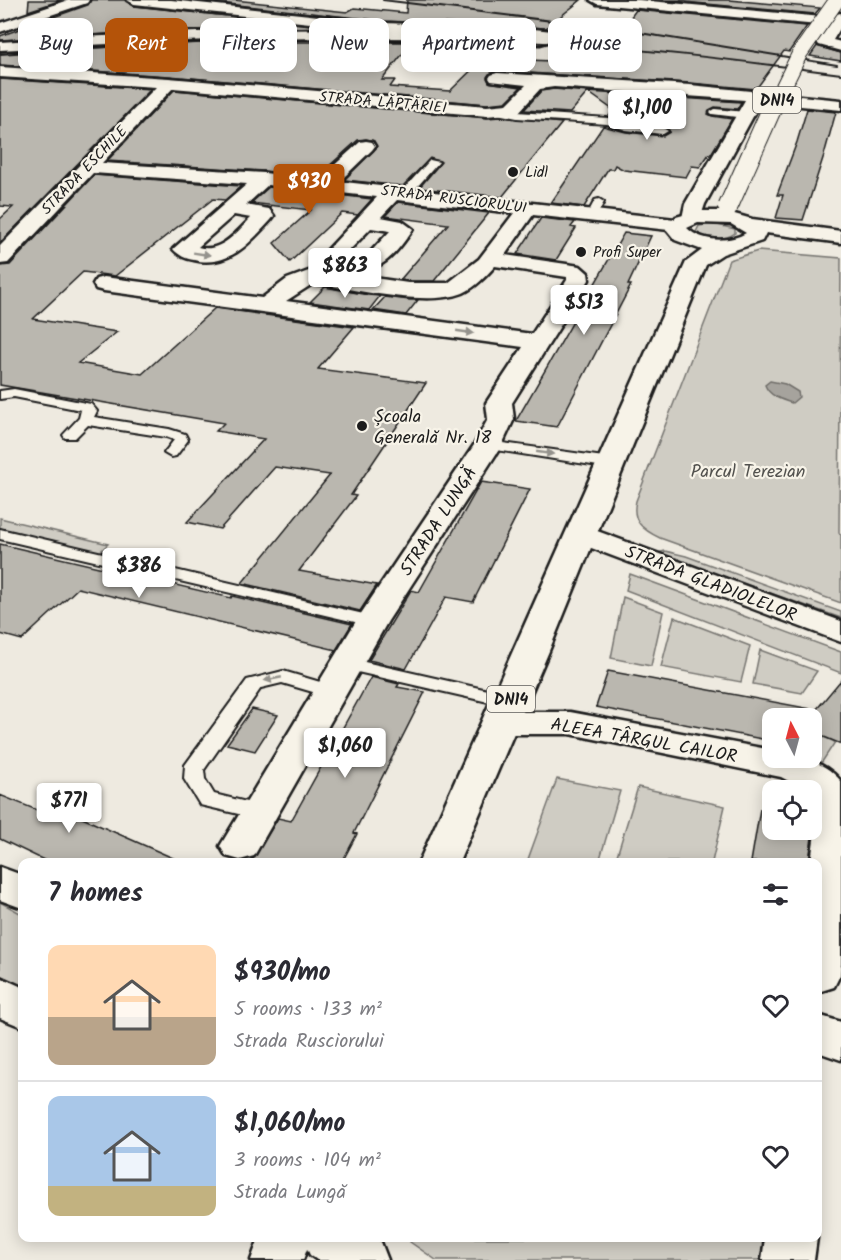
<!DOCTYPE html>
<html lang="en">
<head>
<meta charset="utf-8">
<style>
  body { margin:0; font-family:Kalam,sans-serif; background:#f7f7f7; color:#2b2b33; height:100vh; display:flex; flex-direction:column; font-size:22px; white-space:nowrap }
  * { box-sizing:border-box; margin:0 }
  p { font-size:20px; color:#7c7c81 }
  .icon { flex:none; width:33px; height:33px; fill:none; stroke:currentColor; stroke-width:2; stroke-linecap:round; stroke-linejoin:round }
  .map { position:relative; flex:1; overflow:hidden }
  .sheet { position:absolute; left:18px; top:858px; width:804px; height:384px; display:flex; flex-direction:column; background:#fff; border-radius:12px; box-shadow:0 3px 15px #0003 }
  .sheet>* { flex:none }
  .top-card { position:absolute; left:18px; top:18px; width:806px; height:54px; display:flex; gap:12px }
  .needle { width:39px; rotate:354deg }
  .controls { position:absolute; left:762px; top:708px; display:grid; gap:12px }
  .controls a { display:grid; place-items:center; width:60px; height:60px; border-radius:12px; background:#fff; box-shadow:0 3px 15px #0003; font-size:30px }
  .price { position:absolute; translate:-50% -51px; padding:0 14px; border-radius:6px; background:#fff; color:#222; font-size:20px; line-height:39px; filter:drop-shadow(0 2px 3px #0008) }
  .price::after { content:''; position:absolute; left:50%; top:36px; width:18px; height:14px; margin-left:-9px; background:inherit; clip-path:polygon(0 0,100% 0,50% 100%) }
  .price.active { background:#b45309; color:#fff }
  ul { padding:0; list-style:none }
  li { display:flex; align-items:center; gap:18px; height:150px; padding:0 30px }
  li+li { border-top:2px solid #e1e1e2 }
  li span { display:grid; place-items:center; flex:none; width:168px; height:120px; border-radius:12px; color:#555 }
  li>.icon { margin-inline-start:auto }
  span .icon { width:72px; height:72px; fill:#fffc; stroke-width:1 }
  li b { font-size:26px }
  h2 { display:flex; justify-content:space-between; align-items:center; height:72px; padding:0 30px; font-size:26px }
  .pill { padding:0 21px; border-radius:12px; background:#fff; box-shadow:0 3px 15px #0003; font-size:21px; line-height:54px }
  .pill.active { background:#b45309; color:#fff }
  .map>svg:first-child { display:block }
</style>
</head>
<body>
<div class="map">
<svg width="841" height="1260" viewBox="0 0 841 1260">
  <rect width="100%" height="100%" fill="#eeeae0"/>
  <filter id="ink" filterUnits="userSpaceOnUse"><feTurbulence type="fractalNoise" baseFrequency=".0167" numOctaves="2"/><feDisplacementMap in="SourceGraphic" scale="12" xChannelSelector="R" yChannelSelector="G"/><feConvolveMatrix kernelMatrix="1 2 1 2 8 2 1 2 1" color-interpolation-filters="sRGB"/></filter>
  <g filter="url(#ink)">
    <path fill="#cfccc3" stroke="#767470" stroke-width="1.5" d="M713,224L735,229V233C724,241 707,239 696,232L699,226Z
      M758,251L841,258L839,533L841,534V603L660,538C643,530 631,521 636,501L729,260Z
      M0,518L108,544L100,552L0,528Z
      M665,551L686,556L841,612V618L657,553Z
      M630,574L841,652V673L626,590Z
      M623,597L663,612L651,666L611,658Z
      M674,617L750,646L741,682L661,667Z
      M760,650L817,671L802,693L753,684Z
      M812,732L835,742L822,762L801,758H812Z
      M557,779L620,791L599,862H527Z
      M638,787L725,806L712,862H615Z
      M0,902L22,914V990L0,976Z
      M411,1238H767L763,1260H436L410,1242Z"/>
    <path fill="#a6a39d" stroke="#6f6d69" stroke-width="1.5" d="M770,381L785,384L798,392L799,397L792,403C782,400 769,396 765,385Z"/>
    <path fill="#bab7af" stroke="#1c1c1c" stroke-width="1.5" d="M29,0H62L28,11Z
      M91,0H125L134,6L330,27L187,30L0,40V36L88,5Z
      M192,0H234L347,12L354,8L406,13L407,0H581L546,28L384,21Z
      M663,0H729L820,8L815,14Z
      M636,10L807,26L789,52L784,51L756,89L690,83L497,71L489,74L487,77L489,82L521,87L506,102L487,104L169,76L0,65V52L45,50L224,42H412L382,80H395L390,87L450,91L484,58H490L487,55L496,45L524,46L507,59L597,63Z
      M817,46L841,53V61L810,56Z
      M0,79L151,89L0,243V219L13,207L0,206Z
      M554,89L588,92L570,113L524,110L541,91Z
      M174,90L487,118L500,117L562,123L502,197L419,188L441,162L430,158L403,186L344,180L377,147L374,141L366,139L358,140L327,168L325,173L326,178L264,171L107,161Z
      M588,92L741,102L737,109L715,107L709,110L708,114L712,116L732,119L711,154H709L700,167L692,166L686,177L624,170L615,165L613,169H608L584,207L551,203L603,126L626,132L663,136L670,132L663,126L627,122L609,116L613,110Z
      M807,109L836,112L824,155L803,220L776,218L783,195H777L797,142Z
      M94,175L241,186L225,200L213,199L115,276L83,272L33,319L117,332L78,363L142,374L215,308L354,327L318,369L426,383L351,495L356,496L299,571L377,585L360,611L242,583L330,475L275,467L220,529L187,522L264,439L216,431L224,423L0,385V266L10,265Z
      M269,187L372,199L358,215L342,213L290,262L274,243L311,210L251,203Z
      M398,202L489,213L434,281H408L400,280L448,224L385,216Z
      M541,218L575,222L571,227L576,228L556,260L517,254Z
      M624,233L651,236L628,285H631L557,427L516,421Z
      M325,287L368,295L380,296L369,310L310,302Z
      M385,297L410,300H418L406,315L373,310Z
      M481,482L530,489L473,602L446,597L406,669L369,660L411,590L419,592Z
      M0,544L231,598L232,596L352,624L336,650L78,588L22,640L0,634Z
      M608,671L816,710L841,680V744L812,732V718L772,717V741L596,707Z
      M371,677L399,684L397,687L425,692L354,833L357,834L342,862H251L278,818L291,821Z
      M252,709L278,715L255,751L227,744Z
      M70,790L96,802L80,817L182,862H48L0,839V795L44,813Z
      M760,809L772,812V830H812V820H814L809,862H751Z"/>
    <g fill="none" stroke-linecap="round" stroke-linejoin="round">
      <g stroke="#1c1c1c" stroke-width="4">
        <path id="service" d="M495,108L517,112L608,118L627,124L663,128L668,131L663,134L626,130L607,124L517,118L492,113L490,111Z
          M715,109L745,112L750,115L745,118L712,114L710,112Z
          M430,160L439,162L409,196H401V192Z
          M599,199L604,202L596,217L592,218L588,217L587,215L595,200Z
          M14,389L91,404L97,411L94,417L169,429L185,434L188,440L176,456L171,457L164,453L174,440L166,437L88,425L75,438H65L63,435L79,418L81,410L14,397L0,399V391Z
          M488,441L611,458L619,463L611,468L483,448L481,445Z
          M0,529L372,616L378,617L381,621L378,625L372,626L0,539Z
          M347,658L510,695L517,697L520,701L517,705L510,707L340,668L338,664L340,660Z
          M283,671L337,687L340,691L337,695L330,697L282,683L261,688L204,770L205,779L214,794L267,807L271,812L267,817L260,819L200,805L184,779L185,765L247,680Z"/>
      </g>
      <g stroke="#1c1c1c" stroke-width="5">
        <path id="minor" d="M69,0H89L87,3L0,32V23Z
          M127,0H171L384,23L525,28L552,31L556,37L554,40L540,44C479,42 419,39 358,39C239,37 119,43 0,50V42C125,34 250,28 375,30L134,4Z
          M590,0H639L833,18L836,14L841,13V27L833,40L841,42V51L819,45L817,42L828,26L597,4Z
          M0,67L169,78L487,106L507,104L526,85L491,81L489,78L491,75L497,73L690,85L841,100V110L761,102L705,204L699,222L686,223L688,225L685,229L678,231L533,215L505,255L580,266L588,273L589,280L512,403L514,419L502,445L388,621L254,856L240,860L226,856L220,846L356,621L474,445L488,419L486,403L523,347L104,291L96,289L93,284L96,279L104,277L262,298L287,279L314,269L408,283H448L479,259L514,213L397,200L381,217L402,221L413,229C386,269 372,277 324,266L320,258L377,197L268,185L246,205L269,209L274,216L271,220C250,243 228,268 194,260C186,259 178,255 173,249L247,184L93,173L8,263L0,264V246L156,87L0,77ZM554,87L745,100L685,204L682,218L684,220L264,173L102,163L173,88L487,116L518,113L540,89ZM234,215L251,218C237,232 220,254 198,247ZM371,228L390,231L365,258L344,256ZM495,266L567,277V280L532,334L286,301L314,283C352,289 427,307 463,293C476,287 486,276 495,266Z
          M366,141L372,142L375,146L372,150L343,178H329L327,174L329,170L360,142Z
          M500,712H570L772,750V758C801,758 821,758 841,781V964L840,975L834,987L818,992V862H811L818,810L812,790H806L781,777L570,734H500L487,731L482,723L487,715Z
          M818,1015L841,1022V1060L818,1052Z
          M302,1238H373L381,1242L388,1260H317L310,1255Z
          M765,1238H817L814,1260H762Z"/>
      </g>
      <g stroke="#1c1c1c" stroke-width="5">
        <path id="tertiary" d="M581,525L841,621V642L570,540L566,534L570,528Z
          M0,867L22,875V908L0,900Z
          M0,977L22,987V1027L0,1018Z"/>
      </g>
      <g stroke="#1c1c1c" stroke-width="5">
        <path id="primary" d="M698,211H724L752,219L841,231V243L766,233L762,241L723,254L706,265L549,651L459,862H419L686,262L702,250L675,240L666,229L676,217ZM698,223L731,224L746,233C729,243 701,242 687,228Z
          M259,1238H311L303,1260H251Z"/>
      </g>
      <use href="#service" fill="#f7f3e8" fill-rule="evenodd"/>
      <use href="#minor" fill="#f7f3e8" fill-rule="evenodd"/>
      <use href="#tertiary" fill="#f7f3e8" fill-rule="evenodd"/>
      <use href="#primary" fill="#f7f3e8" fill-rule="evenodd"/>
      <path stroke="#1c1c1c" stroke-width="2" d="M383,0L609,28L837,65
        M0,54C175,41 350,35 525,42C631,47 736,60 841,74"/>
      <g stroke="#1c1c1c" stroke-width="17" stroke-linecap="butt">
        <path id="primary-bridge-far1" d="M772,110L800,53L837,0"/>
      </g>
      <g stroke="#1c1c1c" stroke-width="21" stroke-linecap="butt">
        <path id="primary-bridge" d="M728,207L772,108"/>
      </g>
      <use href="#primary-bridge-far1" stroke="#f7f3e8" stroke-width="15"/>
      <use href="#primary-bridge" stroke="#f7f3e8" stroke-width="19"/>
    </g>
    <defs><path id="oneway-solid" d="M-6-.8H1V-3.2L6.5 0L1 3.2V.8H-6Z" transform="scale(1.5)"/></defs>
    <g fill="#94928c">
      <use href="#oneway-solid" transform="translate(202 254) rotate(9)"/>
      <use href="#oneway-solid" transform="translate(465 332) rotate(8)"/>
      <use href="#oneway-solid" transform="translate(545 453) rotate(8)"/>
      <use href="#oneway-solid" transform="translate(273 679) rotate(169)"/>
    </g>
  </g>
  <g fill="#1c1c1c" stroke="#f7f3e8" stroke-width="2">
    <circle cx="513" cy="172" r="6"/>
    <circle cx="581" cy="252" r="6"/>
    <circle cx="362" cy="426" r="6"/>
  </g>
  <g text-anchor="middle" stroke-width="4.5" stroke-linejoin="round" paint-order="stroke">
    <g font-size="15" fill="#1c1c1c" stroke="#f7f3e8">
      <text transform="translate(383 102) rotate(5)" y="5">STRADA LĂPTĂRIEI</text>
      <text transform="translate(84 170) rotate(-46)" y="5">STRADA ESCHILE</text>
      <text transform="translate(454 199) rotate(7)" y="5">STRADA RUSCIORULUI</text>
    </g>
    <g font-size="15" fill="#1c1c1c" stroke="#f7f3e8" text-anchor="start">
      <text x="525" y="177">Lidl</text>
      <text x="593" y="257">Profi Super</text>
    </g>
    <g fill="#f7f3e8" stroke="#5e5c59" stroke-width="1.5">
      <rect x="753" y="87" width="48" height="26" rx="4.5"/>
      <rect x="487" y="686" width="48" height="26" rx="4.5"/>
    </g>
    <g font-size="16" font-weight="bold" fill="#1c1c1c">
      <text x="777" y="106">DN14</text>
      <text x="511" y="705">DN14</text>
    </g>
    <g font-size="18" fill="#1c1c1c" stroke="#f7f3e8" text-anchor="start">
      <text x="374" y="422">Școala<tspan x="374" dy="21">Generală Nr. 18</tspan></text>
    </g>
    <g font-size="18" fill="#52514e" stroke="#f7f3e8">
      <text x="748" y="477">Parcul Terezian</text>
    </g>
    <g font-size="18" fill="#1c1c1c" stroke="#f7f3e8">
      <text transform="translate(438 521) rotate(-57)" y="6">STRADA LUNGĂ</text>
      <text transform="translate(711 583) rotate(21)" y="6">STRADA GLADIOLELOR</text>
      <text transform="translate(644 740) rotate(10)" y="6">ALEEA TÂRGUL CAILOR</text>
    </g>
  </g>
</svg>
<div class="controls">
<a><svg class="needle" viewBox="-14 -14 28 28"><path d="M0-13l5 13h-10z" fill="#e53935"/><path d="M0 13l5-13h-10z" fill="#7c7c81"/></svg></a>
<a><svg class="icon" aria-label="locate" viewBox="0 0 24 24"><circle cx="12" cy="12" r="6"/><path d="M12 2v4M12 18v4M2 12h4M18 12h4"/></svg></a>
</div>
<b class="price" style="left:647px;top:141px">$1,100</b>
<b class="price active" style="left:309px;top:215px">$930</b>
<b class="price" style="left:345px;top:299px">$863</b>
<b class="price" style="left:584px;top:336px">$513</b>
<b class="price" style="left:139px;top:599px">$386</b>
<b class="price" style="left:345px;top:779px">$1,060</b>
<b class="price" style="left:69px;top:834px">$771</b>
<div class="top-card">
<a class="pill">Buy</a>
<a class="pill active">Rent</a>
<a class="pill">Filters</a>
<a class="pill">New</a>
<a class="pill">Apartment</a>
<a class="pill">House</a>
</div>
<section class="sheet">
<h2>7 homes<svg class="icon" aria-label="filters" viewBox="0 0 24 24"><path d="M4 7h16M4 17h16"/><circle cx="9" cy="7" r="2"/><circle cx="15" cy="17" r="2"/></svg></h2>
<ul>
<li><span style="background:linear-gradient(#ffd9b3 60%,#b9a48a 0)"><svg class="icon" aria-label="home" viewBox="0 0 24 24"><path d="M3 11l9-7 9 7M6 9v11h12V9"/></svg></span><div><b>$930/mo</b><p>5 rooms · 133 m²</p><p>Strada Rusciorului</p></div><svg class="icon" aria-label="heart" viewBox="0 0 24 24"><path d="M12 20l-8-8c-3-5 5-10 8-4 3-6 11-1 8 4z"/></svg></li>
<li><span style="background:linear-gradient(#a9c7e8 75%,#c2b280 0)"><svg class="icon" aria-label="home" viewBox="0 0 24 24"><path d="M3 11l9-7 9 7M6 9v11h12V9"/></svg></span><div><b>$1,060/mo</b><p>3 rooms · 104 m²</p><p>Strada Lungă</p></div><svg class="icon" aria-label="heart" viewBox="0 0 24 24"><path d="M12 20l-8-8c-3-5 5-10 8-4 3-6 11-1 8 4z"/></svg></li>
</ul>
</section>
</div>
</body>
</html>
